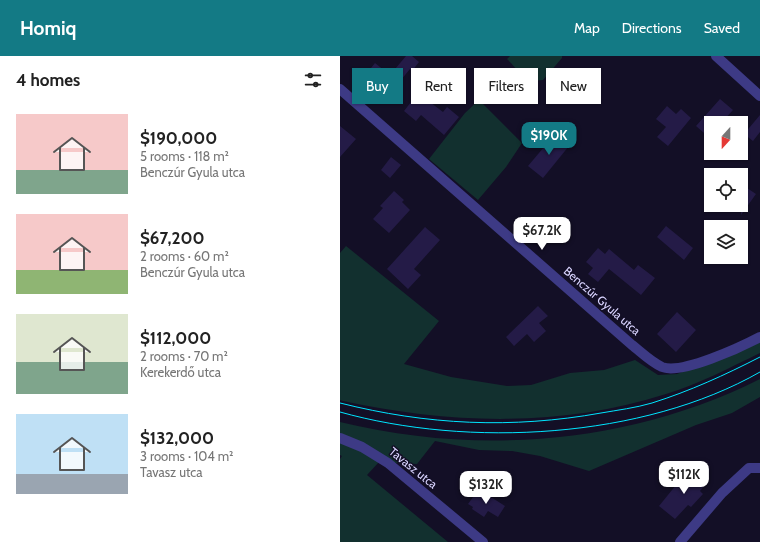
<!DOCTYPE html>
<html lang="en">
<head>
<meta charset="utf-8">
<style>
  body { margin:0; font-family:Cabin,sans-serif; background:#f6f6f6; color:#222; height:100vh; display:flex; flex-direction:column; font-size:15px; white-space:nowrap }
  * { box-sizing:border-box; margin:0 }
  p { font-size:13px; color:#767676 }
  .icon { flex:none; width:22px; height:22px; fill:none; stroke:currentColor; stroke-width:2; stroke-linecap:round; stroke-linejoin:round }
  .map { position:relative; flex:1; overflow:hidden }
  .side { display:flex; flex-direction:column; background:#fff; width:340px }
  .side>* { flex:none }
  .guide { position:absolute; left:12px; top:12px; width:348px; height:36px; display:flex; gap:8px }
  .needle { width:26px; rotate:201deg }
  .buttons { position:absolute; left:364px; top:60px; display:grid; gap:8px }
  .buttons a { display:grid; place-items:center; width:44px; height:44px; border-radius:0px; background:#fff; box-shadow:0 1px 3px #0004; font-size:20px }
  .price { position:absolute; translate:-50% -34px; padding:0 9px; border-radius:8px; background:#fff; color:#222; font-size:13px; line-height:26px; filter:drop-shadow(0 1px 2px #0008) }
  .price::after { content:''; position:absolute; left:50%; top:24px; width:12px; height:9px; margin-left:-6px; background:inherit; clip-path:polygon(0 0,100% 0,50% 100%) }
  .price.selected { background:#137a85; color:#fff }
  ul { padding:0; list-style:none }
  li { display:flex; align-items:center; gap:12px; height:100px; padding:0 16px }
  li span { display:grid; place-items:center; flex:none; width:112px; height:80px; border-radius:0px; color:#555 }
  li>.icon { margin-inline-start:auto }
  span .icon { width:48px; height:48px; fill:#fffc; stroke-width:1 }
  li b { font-size:17px }
  h2 { display:flex; justify-content:space-between; align-items:center; height:48px; padding:0 16px; font-size:17px }
  .chip { padding:0 14px; border-radius:0px; background:#fff; box-shadow:0 1px 3px #0004; font-size:14px; line-height:36px }
  .chip.selected { background:#137a85; color:#fff }
  header { display:flex; align-items:center; gap:24px; box-sizing:border-box; height:56px; padding:0 20px; background:#137a85; color:#fff }
  header strong { font-size:19px }
  nav { display:flex; gap:22px; margin-inline-start:auto; font-size:14px }
  main { display:flex; flex:1; min-height:0 }
  .map>svg:first-child { display:block }
</style>
</head>
<body>
<header>
<strong>Homiq</strong>
<nav><a>Map</a><a>Directions</a><a>Saved</a></nav>
</header>
<main>
<section class="side">
<h2>4 homes<svg class="icon" aria-label="filters" viewBox="0 0 24 24"><path d="M4 7h16M4 17h16"/><circle cx="9" cy="7" r="2"/><circle cx="15" cy="17" r="2"/></svg></h2>
<ul>
<li><span style="background:linear-gradient(#f6c9c9 70%,#7fa58c 0)"><svg class="icon" aria-label="home" viewBox="0 0 24 24"><path d="M3 11l9-7 9 7M6 9v11h12V9"/></svg></span><div><b>$190,000</b><p>5 rooms · 118 m²</p><p>Benczúr Gyula utca</p></div></li>
<li><span style="background:linear-gradient(#f6c9c9 70%,#8fb573 0)"><svg class="icon" aria-label="home" viewBox="0 0 24 24"><path d="M3 11l9-7 9 7M6 9v11h12V9"/></svg></span><div><b>$67,200</b><p>2 rooms · 60 m²</p><p>Benczúr Gyula utca</p></div></li>
<li><span style="background:linear-gradient(#dfe7d0 60%,#7fa58c 0)"><svg class="icon" aria-label="home" viewBox="0 0 24 24"><path d="M3 11l9-7 9 7M6 9v11h12V9"/></svg></span><div><b>$112,000</b><p>2 rooms · 70 m²</p><p>Kerekerdő utca</p></div></li>
<li><span style="background:linear-gradient(#bfe0f5 75%,#9aa5b1 0)"><svg class="icon" aria-label="home" viewBox="0 0 24 24"><path d="M3 11l9-7 9 7M6 9v11h12V9"/></svg></span><div><b>$132,000</b><p>3 rooms · 104 m²</p><p>Tavasz utca</p></div></li>
</ul>
</section>
<div class="map">
<svg width="420" height="486" viewBox="0 0 420 486">
  <rect width="100%" height="100%" fill="#130f26"/>
  <path fill="#12302f" d="M170,0H222V2L203,24C185,27 179,15 167,3Z
    M139,44L182,87L166,111L138,144L89,103L125,57Z
    M6,190L99,265L64,308L111,321L167,330L191,329L230,317L264,314L295,304L318,319L337,318L420,285V297C389,312 359,328 326,338C220,372 110,368 3,345L0,344V197Z
    M420,323V341L392,357L356,369L249,415L200,400L172,395L139,394L95,385L77,408L39,406L27,419L108,486H0V403L2,400L0,399V366C140,400 290,388 420,323Z"/>
  <path fill="#241b47" d="M66,0H72L79,6L72,15L70,13L47,41L23,22L35,7L50,19Z
    M78,37L103,56L107,51L119,61L104,79L81,59L76,65L64,55Z
    M380,43L393,54L381,67H371V83L356,70Z
    M327,50L336,58L341,53L351,62L328,90L317,81L326,71L316,63Z
    M420,59V76L413,85L404,78Z
    M0,70L16,83L0,101Z
    M215,78L229,90L203,122L188,110Z
    M51,101L61,109L50,122L41,114Z
    M401,128L416,138L401,159Z
    M54,135L64,144L62,146L70,154L49,177L33,163L43,152L40,150Z
    M326,170L353,192L344,204L317,181Z
    M85,171L100,184L74,213L81,219L68,233L47,213Z
    M258,192L265,198L269,193L294,214L298,209L315,222L301,239L269,213L258,226L248,218L253,212L246,206Z
    M198,250L208,260L199,267L206,275L194,286L187,278L174,290L166,281Z
    M337,256L356,274L336,296L317,278Z
    M353,415L367,427L360,435L363,438L351,451L348,449L335,463L319,450L345,418L348,421Z
    M143,436L165,450L158,461L148,455L144,461L132,453L133,451L128,448L136,437L141,440Z"/>
  <g fill="none" stroke-linecap="round" stroke-linejoin="round">
    <path stroke="#3d3a85" stroke-width="10" d="M376,0L420,40
      M0,33L292,289C301,296 311,306 322,311C341,319 401,291 420,281
      M0,382L22,391L48,407L143,486
      M340,486L382,437L409,412H420"/>
    <path stroke="#00e5ff" stroke-width="1" d="M0,347C87,369 172,373 261,357C278,354 295,352 312,347C350,335 385,319 420,301
      M0,356C128,392 303,383 420,316"/>
  </g>
  <g text-anchor="middle" stroke-width="3" stroke-linejoin="round" paint-order="stroke">
    <g font-size="12" fill="#d9d4ff" stroke="#130f26">
      <text transform="translate(262 245) rotate(41)" y="4">Benczúr Gyula utca</text>
      <text transform="translate(73 412) rotate(39)" y="4">Tavasz utca</text>
    </g>
  </g>
</svg>
<div class="buttons">
<a><svg class="needle" viewBox="-14 -14 28 28"><path d="M0-13l5 13h-10z" fill="#e53935"/><path d="M0 13l5-13h-10z" fill="#767676"/></svg></a>
<a><svg class="icon" aria-label="locate" viewBox="0 0 24 24"><circle cx="12" cy="12" r="6"/><path d="M12 2v4M12 18v4M2 12h4M18 12h4"/></svg></a>
<a><svg class="icon" aria-label="layers" viewBox="0 0 24 24"><path d="M12 4l9 5-9 5-9-5zM3 14l9 5 9-5"/></svg></a>
</div>
<b class="price selected" style="left:209px;top:100px">$190K</b>
<b class="price" style="left:202px;top:195px">$67.2K</b>
<b class="price" style="left:344px;top:439px">$112K</b>
<b class="price" style="left:146px;top:449px">$132K</b>
<div class="guide">
<a class="chip selected">Buy</a>
<a class="chip">Rent</a>
<a class="chip">Filters</a>
<a class="chip">New</a>
</div>
</div>
</main>
</body>
</html>
